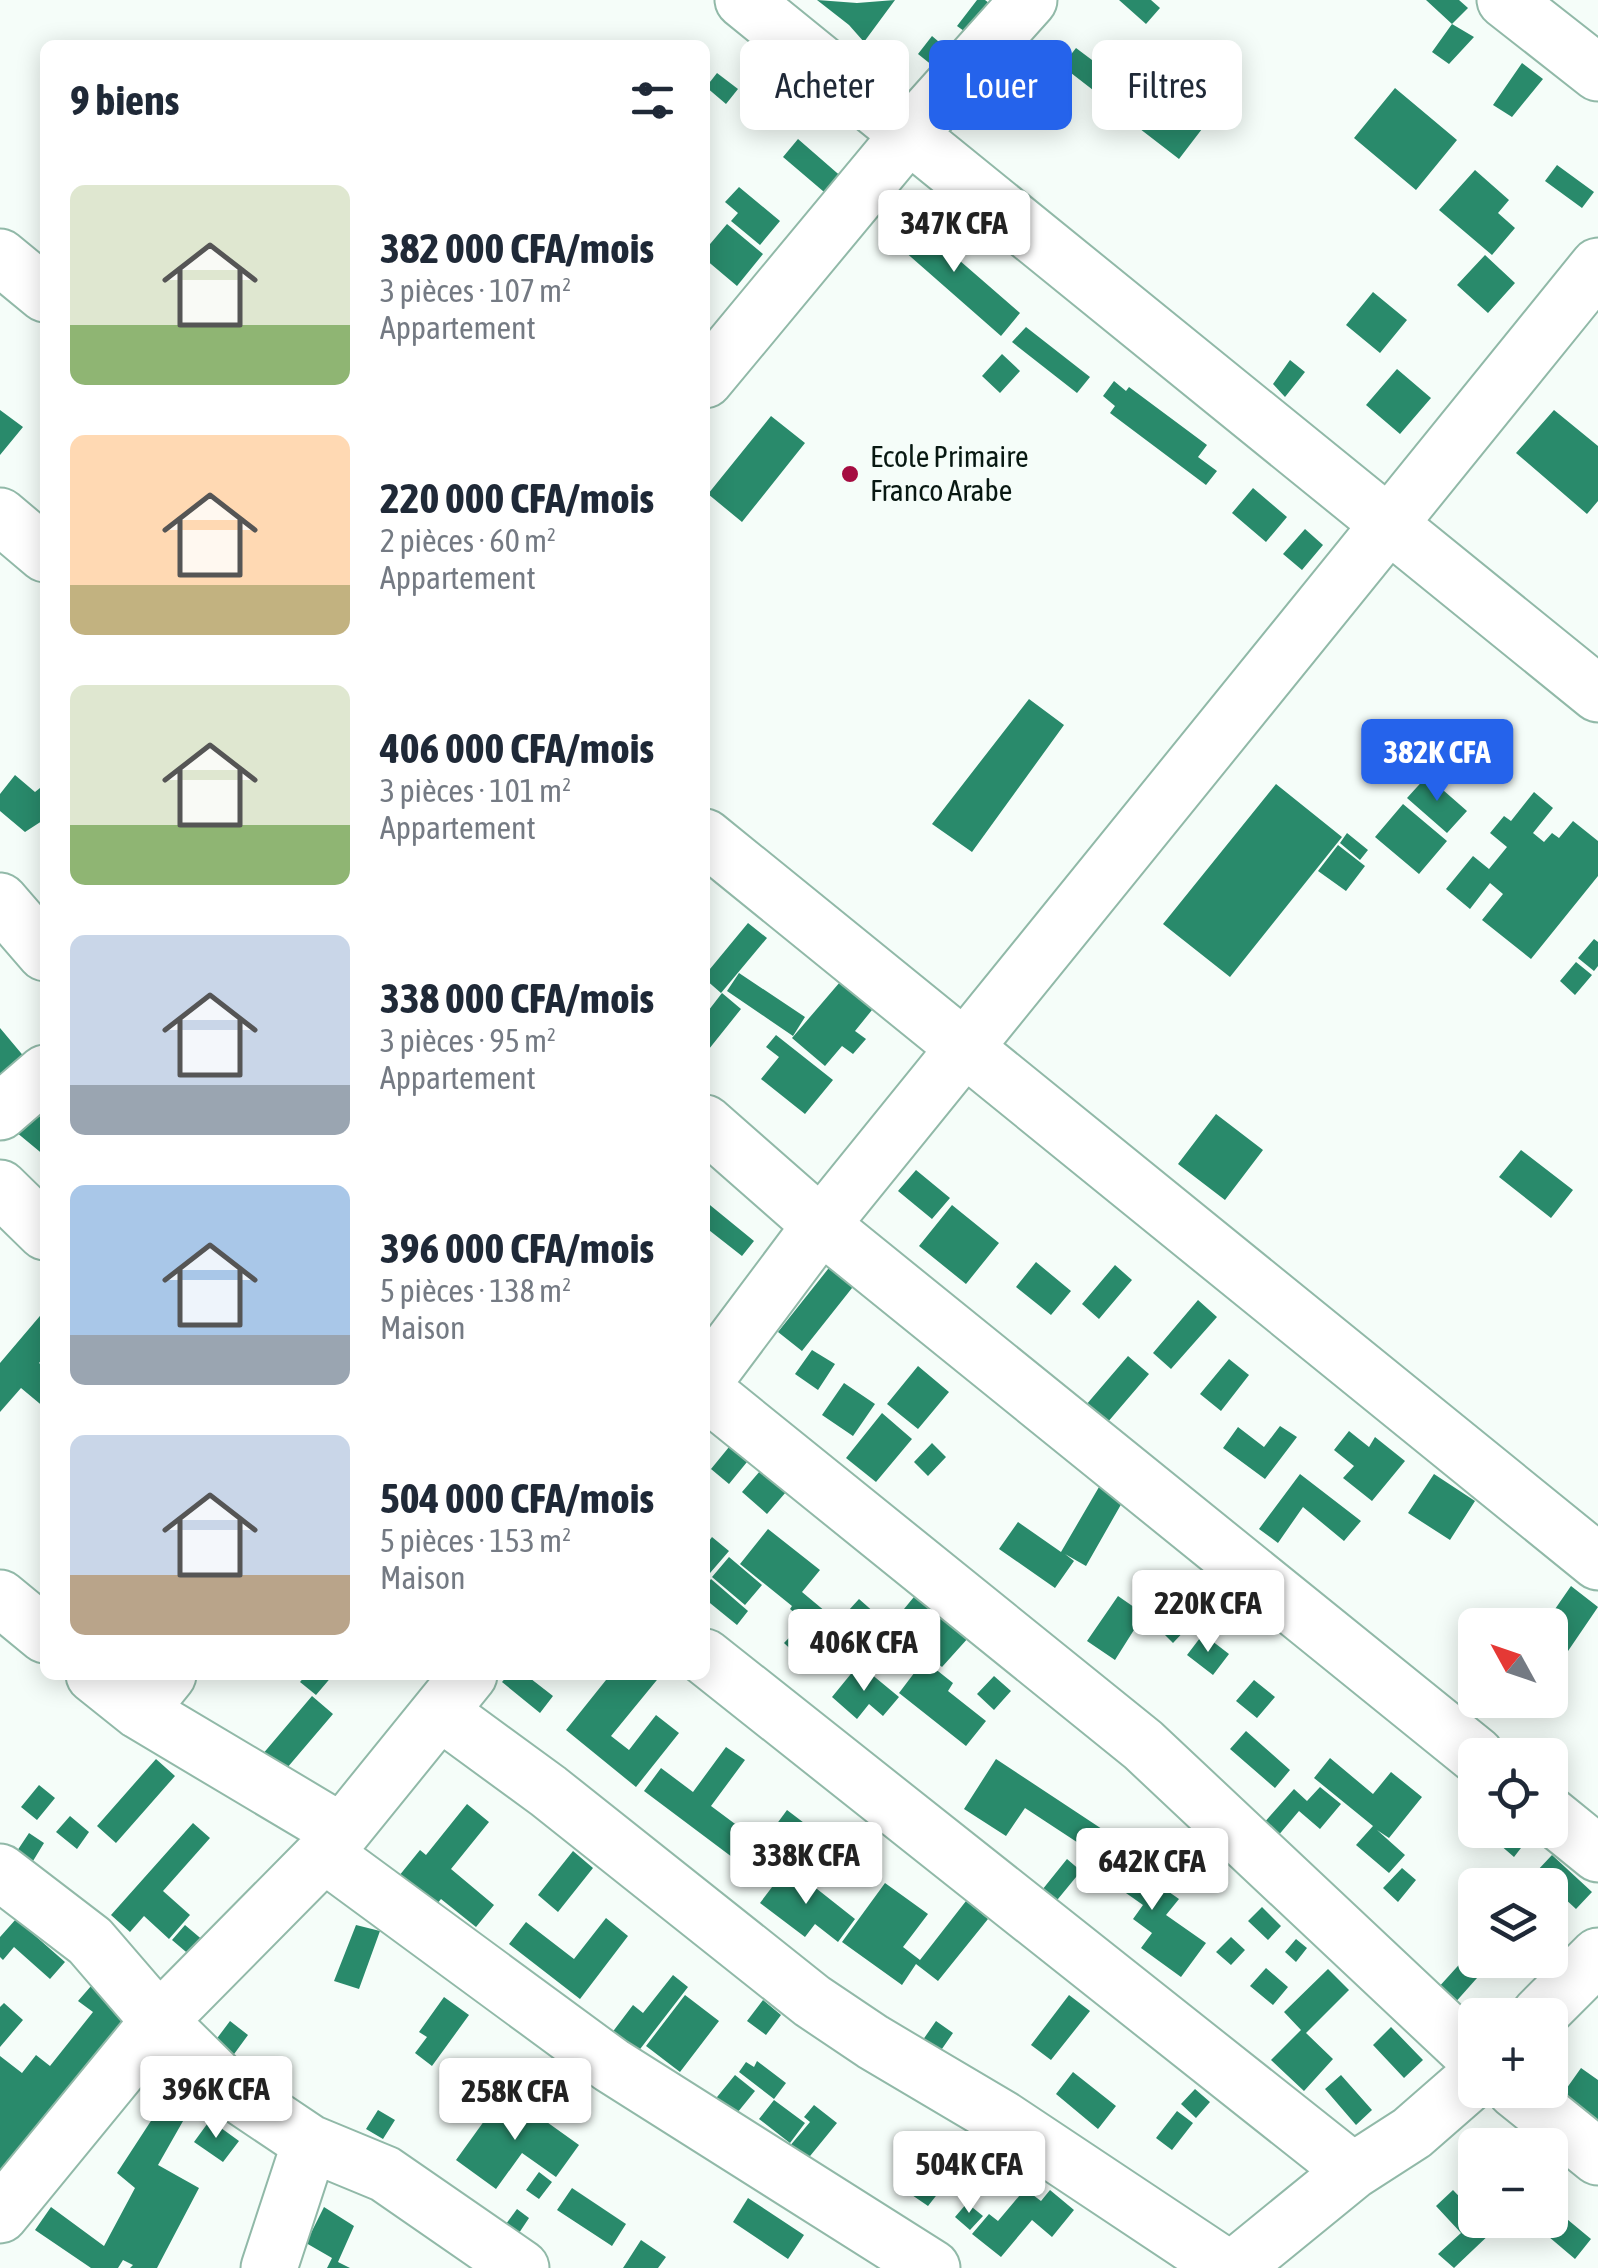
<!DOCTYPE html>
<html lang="fr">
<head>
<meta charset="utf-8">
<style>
  body { margin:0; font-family:"Asap Condensed",sans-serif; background:#f6f6f7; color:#1f2937; height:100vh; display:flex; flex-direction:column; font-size:38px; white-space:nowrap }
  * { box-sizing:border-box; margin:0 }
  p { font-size:32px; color:#747a83 }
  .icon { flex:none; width:55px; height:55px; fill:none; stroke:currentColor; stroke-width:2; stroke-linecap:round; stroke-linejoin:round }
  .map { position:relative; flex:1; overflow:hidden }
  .drawer { position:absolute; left:40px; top:40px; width:670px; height:1640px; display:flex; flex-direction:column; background:#fff; border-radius:15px; box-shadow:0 5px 25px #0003 }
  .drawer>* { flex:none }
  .hud { position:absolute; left:740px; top:40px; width:708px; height:90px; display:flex; gap:20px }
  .needle { width:65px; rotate:310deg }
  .controls { position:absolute; left:1458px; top:1608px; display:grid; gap:20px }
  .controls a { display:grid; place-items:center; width:110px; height:110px; border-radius:15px; background:#fff; box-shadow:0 5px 25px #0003; font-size:50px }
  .price { position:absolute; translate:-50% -85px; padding:0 22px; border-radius:10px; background:#fff; color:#222; font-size:32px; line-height:65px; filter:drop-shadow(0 2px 5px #0008) }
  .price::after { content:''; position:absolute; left:50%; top:60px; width:30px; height:22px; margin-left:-15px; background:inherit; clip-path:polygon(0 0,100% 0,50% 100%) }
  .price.current { background:#2563eb; color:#fff }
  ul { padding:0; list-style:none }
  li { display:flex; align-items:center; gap:30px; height:250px; padding:0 30px }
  li span { display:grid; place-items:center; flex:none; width:280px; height:200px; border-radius:15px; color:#555 }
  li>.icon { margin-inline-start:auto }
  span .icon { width:120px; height:120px; fill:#fffc; stroke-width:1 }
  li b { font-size:42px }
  h2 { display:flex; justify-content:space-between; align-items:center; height:120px; padding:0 30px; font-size:42px }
  .pill { padding:0 35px; border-radius:15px; background:#fff; box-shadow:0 5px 25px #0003; font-size:35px; line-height:90px }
  .pill.current { background:#2563eb; color:#fff }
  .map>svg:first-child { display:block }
</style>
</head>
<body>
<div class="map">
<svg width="1598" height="2268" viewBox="0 0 1598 2268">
  <rect width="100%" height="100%" fill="#f5fdf9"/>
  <path fill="#298a6b" d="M817,0L857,3L895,0L864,42L885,61L870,80L851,61L864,42L849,25Z
    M977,0H985L994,7L971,36L957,26Z
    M1119,0H1151L1160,8L1146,24Z
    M1426,0H1459L1468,8L1452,24Z
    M1452,24L1474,37L1449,64L1432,52Z
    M932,36L952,53L938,70L918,54Z
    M1158,41L1228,95L1179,159L1109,105Z
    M1076,48L1116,78L1102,97L1062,66Z
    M1522,63L1543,79L1512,117L1493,105Z
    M717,73L738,89L726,104L706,87Z
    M1395,88L1457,140L1416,190L1354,138Z
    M798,139L852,186L837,203L783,157Z
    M1557,165L1594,192L1582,208L1545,181Z
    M1475,170L1509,200L1498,213L1515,228L1492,255L1439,210Z
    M739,187L780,221L760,245L731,221L738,213L725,202Z
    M906,214L1020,313L1001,336L887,236Z
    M727,224L763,254L737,286L705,259V250Z
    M1485,255L1515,283L1488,313L1457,285Z
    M1373,292L1407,320L1380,353L1346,325Z
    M1026,327L1090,377L1077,393L1012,342Z
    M1002,354L1020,371L1000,393L982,376Z
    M1290,360L1305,372L1285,397L1273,384Z
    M1397,369L1431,398L1400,434L1366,405Z
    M1114,381L1126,391L1129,387L1207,445L1198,457L1217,471L1206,485L1110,413L1115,406L1103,396Z
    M0,410L23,427L0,455Z
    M1554,410L1598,446V501L1587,514L1516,453Z
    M771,416L805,443L742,522L708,494Z
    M1253,488L1287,517L1266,542L1232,513Z
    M1305,529L1323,545L1302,570L1283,554Z
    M1029,699L1064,725L972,852L932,824Z
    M15,775L35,792L45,784V819L25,832L0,811V794Z
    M1427,776L1467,811L1447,833L1407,798Z
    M1276,784L1342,837L1230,977L1163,924Z
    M1534,792L1553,808L1533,833L1544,842L1552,833L1559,838L1573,821L1598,841V876L1531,959L1482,920L1503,894L1490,883L1470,909L1446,889L1473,856L1489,869L1507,847L1490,833L1504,816L1511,821Z
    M1403,804L1447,841L1419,874L1375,837Z
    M1347,833L1368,850L1360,860L1340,843Z
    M1338,845L1365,866L1346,891L1318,871Z
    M748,923L767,938L721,993L705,979V975Z
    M1594,939L1598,942V966L1594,971L1578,958Z
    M1576,962L1592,975L1575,995L1560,981Z
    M739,973L805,1017L793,1036L727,991Z
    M840,982L872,1010L855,1031L866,1039L853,1054L842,1046L825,1066L792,1038Z
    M722,993L741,1009L705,1054V1015Z
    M0,1028L26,1059L0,1077Z
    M776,1035L833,1080L805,1114L761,1079L779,1057L766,1047Z
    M33,1111L45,1121V1156L16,1132Z
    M1216,1114L1263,1150L1225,1200L1178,1164Z
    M1521,1150L1573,1190L1551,1218L1499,1177Z
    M916,1170L950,1198L932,1219L898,1191Z
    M705,1201L754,1241L742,1256L705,1227Z
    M952,1205L999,1243L966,1284L919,1246Z
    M1036,1262L1071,1291L1051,1315L1016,1287Z
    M832,1264L856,1283L802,1351L778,1332Z
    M1115,1265L1132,1280L1099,1319L1082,1304Z
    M1198,1300L1217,1317L1171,1369L1153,1353Z
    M45,1310V1356L39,1363L45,1368V1408L21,1388L0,1412V1363Z
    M812,1350L835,1364L818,1390L795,1374Z
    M1128,1356L1149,1374L1107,1423L1086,1405Z
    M1229,1359L1249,1375L1221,1411L1200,1394Z
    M918,1366L949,1392L918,1429L887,1404Z
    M844,1383L875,1404L853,1436L822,1415Z
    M882,1413L912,1439L876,1482L846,1458Z
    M1280,1426L1297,1437L1265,1479L1223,1448L1238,1427L1264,1447Z
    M1349,1431L1369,1447L1375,1437L1405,1461L1372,1501L1343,1478L1354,1466L1334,1450Z
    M932,1443L946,1457L928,1476L914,1462Z
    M729,1447L747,1462L729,1484L711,1469Z
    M760,1471L786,1492L767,1514L742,1492Z
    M1300,1474L1361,1521L1344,1541L1303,1507L1278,1543L1259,1529Z
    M1434,1474L1475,1501L1450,1540L1408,1513Z
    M1099,1487L1123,1501L1086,1566L1065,1554L1074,1561L1055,1588L999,1549L1018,1522L1061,1552Z
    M768,1529L820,1570L802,1592L838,1622L859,1599L884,1621L850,1659L790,1609L792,1606L740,1564Z
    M712,1537L729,1551L710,1573L705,1569V1546Z
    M729,1557L762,1585L745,1605L712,1577Z
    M711,1579L748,1611L737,1625L705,1599V1587Z
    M1233,1579L1269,1609L1252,1629L1216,1599Z
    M1571,1586L1598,1607L1566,1654L1550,1643V1625H1544Z
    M918,1592L969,1637L942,1667L910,1639L922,1625L904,1609Z
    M1118,1596L1144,1614L1162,1596L1190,1625L1173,1643L1144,1614L1115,1660L1087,1641Z
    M803,1623L821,1639L802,1660L784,1643Z
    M1203,1634L1229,1654L1213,1675L1187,1655Z
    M924,1660L953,1683L948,1691L986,1721L966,1746L899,1693Z
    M859,1664L899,1697L883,1716L869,1704L857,1719L832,1697Z
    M306,1675H333L316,1695L300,1682Z
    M508,1675H526L553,1696L540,1713L502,1682Z
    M610,1675H661L611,1736L629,1750L656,1715L679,1733L636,1787L566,1730Z
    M994,1676L1011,1691L994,1710L977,1694Z
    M1254,1680L1275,1697L1257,1718L1236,1701Z
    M312,1696L333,1714L281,1775L256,1762Z
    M1246,1731L1290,1770L1275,1788L1230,1749Z
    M726,1747L745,1760L711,1806L762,1844L787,1810L812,1829L768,1884L644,1791L661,1768L693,1792Z
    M1330,1758L1373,1794L1391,1772L1422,1797L1389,1838L1377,1830L1405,1855L1389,1873L1356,1845L1373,1826L1314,1778Z
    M156,1759L175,1776L116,1843L97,1826Z
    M996,1759L1105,1831L1092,1852L1025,1808L1006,1836L964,1809Z
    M39,1785L55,1798L37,1820L21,1807Z
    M1320,1787L1341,1804L1320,1829L1299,1811L1277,1837L1263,1824L1294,1789L1307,1801Z
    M467,1804L489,1822L451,1869L494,1905L476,1927L441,1899L423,1921L386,1892L420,1850L426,1855Z
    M70,1816L89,1832L77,1849L56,1832Z
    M193,1823L210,1838L163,1891L190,1915L169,1939L144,1916L130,1932L111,1915Z
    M1510,1830H1516L1528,1839L1514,1857L1499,1844Z
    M29,1833L44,1843L33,1861L17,1851Z
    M1104,1846L1179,1899L1166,1915L1206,1943L1181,1977L1141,1948L1152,1933L1133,1919L1143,1905L1089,1867Z
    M573,1851L593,1868L558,1912L538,1895Z
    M1552,1855L1592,1892L1576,1909L1536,1872Z
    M1067,1859L1081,1871L1044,1916L1030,1905Z
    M788,1866L855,1919L838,1942L815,1924L805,1937L760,1903Z
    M1402,1868L1416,1880L1398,1902L1383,1888Z
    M885,1883L928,1914L903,1947L920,1960L966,1901L988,1919L938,1981L916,1964L902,1985L842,1942Z
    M1262,1907L1281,1926L1268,1940L1248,1921Z
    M606,1918L628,1936L580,1999L509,1944L526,1922L574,1959Z
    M16,1919L65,1962L50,1979L14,1947L3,1960L0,1957V1937Z
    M185,1925L205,1942L192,1957L172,1940Z
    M356,1925L380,1931L359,1989L334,1981Z
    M1231,1937L1245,1950L1231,1965L1216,1952Z
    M1296,1939L1307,1948L1296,1962L1285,1952Z
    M1475,1947V1960H1493L1445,2014L1428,1999Z
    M1266,1968L1288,1987L1273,2005L1250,1986Z
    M1328,1969L1349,1990L1306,2033L1333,2059L1304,2091L1271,2060L1301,2030L1284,2012Z
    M673,1975L688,1987L627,2066L602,2046L633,2005L643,2013Z
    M98,1978L143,2013L0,2194V2056L22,2073L36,2055L50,2066L93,2012L78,2001Z
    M685,1995L719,2021L680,2072L646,2046Z
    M1069,1995L1090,2011L1051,2060L1031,2045Z
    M444,1997L469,2015L432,2066L415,2053L427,2037L419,2032Z
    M763,2000L781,2015L766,2035L747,2021Z
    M4,2003L23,2020L0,2047V2007Z
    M230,2021L248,2035L218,2076L200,2061Z
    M936,2021L953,2033L935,2059L918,2047Z
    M1391,2027L1423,2060L1404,2078L1373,2045Z
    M757,2061L786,2083L774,2099L739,2072L746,2062L754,2067Z
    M1581,2068L1598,2080V2133L1552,2109Z
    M1073,2072L1116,2106L1098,2129L1056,2094Z
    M735,2075L755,2091L724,2129L704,2113Z
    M1341,2075L1372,2110L1356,2125L1325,2089Z
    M175,2084L195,2100L158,2165L199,2188L157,2268H130L133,2265L123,2260L118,2268H91L35,2230L51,2207L104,2246L135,2188L117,2173Z
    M1195,2089L1210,2102L1196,2118L1181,2104Z
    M505,2092L579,2145L556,2177L522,2153L496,2189L456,2160Z
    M774,2100L805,2123L790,2143L759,2119Z
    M814,2105L837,2123L806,2161L789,2147L810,2122L804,2117Z
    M378,2110L395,2120L383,2139L366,2129Z
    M1177,2111L1193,2123L1172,2150L1156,2138Z
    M210,2120L239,2141L223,2162L194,2142Z
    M974,2146L994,2161L964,2200L944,2185Z
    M539,2172L552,2182L539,2199L526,2190Z
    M923,2173L943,2187L928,2206L909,2193Z
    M572,2188L626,2224L612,2246L557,2210Z
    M1025,2189L1041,2201L1050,2190L1074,2210L1052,2237L1032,2220L1001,2257L972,2234L989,2214L998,2221Z
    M1453,2190L1475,2213V2220H1482L1493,2231L1454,2268L1438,2254L1461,2233L1436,2206Z
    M748,2198L804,2235L788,2259L733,2222Z
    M967,2203L983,2216L970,2230L955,2217Z
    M1550,2205L1591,2239L1575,2259L1529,2220H1550Z
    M324,2207L354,2226L338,2262L350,2268H327L332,2258L306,2243Z
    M517,2209L529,2218L519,2233L506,2224Z
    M641,2240L666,2257L658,2268H623Z"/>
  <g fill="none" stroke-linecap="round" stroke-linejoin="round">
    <g stroke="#91b9a8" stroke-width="59">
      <path id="minor" d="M743,0L1598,694
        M1505,0L1598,73
        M0,257L45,294
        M705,380L910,133L1029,0
        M0,516L45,554
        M705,837L1598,1562
        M0,901L45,953
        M0,1112L45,1073
        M705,1123L821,1225L1476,1755
        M0,1188L45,1232
        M705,1380L821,1225L1598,266
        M705,1391L1143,1745L1475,2057
        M0,1598L45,1635
        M705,1657L1353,2171
        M94,1675L139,1711L342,1832
        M139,1711L168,1675
        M440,1712L548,1791L812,2001L873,2042L1003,2119L1227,2268
        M1550,1815L1598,1854
        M324,1854L611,2065L932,2268
        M0,1872L90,1941L159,2021L225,2086L310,2143L385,2174L521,2268
        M1539,2015L1598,1956
        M1515,2090L1598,2157
        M0,2215L159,2021L324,1854L469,1675
        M269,2268L310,2143
        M1234,2268L1353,2171L1412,2133L1475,2078"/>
    </g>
    <use href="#minor" stroke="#fff" stroke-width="55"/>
  </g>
  <circle fill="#a50c41" stroke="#f5fdf9" stroke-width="4" cx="850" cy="474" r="10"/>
  <g text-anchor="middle" stroke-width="9" stroke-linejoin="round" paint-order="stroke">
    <g font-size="30" fill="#081812" stroke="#f5fdf9" text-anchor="start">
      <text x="870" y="467">Ecole Primaire<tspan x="870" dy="34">Franco Arabe</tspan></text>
    </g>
  </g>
</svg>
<div class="controls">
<a><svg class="needle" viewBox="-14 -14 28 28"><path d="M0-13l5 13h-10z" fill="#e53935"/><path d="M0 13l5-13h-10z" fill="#747a83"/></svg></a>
<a><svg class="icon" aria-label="locate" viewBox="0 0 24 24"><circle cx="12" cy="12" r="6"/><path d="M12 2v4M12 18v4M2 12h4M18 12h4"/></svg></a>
<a><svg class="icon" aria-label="layers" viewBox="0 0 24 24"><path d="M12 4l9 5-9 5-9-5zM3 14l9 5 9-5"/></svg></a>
<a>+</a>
<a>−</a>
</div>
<b class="price" style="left:954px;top:275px">347K CFA</b>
<b class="price current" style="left:1437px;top:804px">382K CFA</b>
<b class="price" style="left:1208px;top:1655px">220K CFA</b>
<b class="price" style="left:864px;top:1694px">406K CFA</b>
<b class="price" style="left:806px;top:1907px">338K CFA</b>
<b class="price" style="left:1152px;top:1913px">642K CFA</b>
<b class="price" style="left:216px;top:2141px">396K CFA</b>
<b class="price" style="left:515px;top:2143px">258K CFA</b>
<b class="price" style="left:969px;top:2216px">504K CFA</b>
<div class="hud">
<a class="pill">Acheter</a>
<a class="pill current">Louer</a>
<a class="pill">Filtres</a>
</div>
<section class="drawer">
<h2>9 biens<svg class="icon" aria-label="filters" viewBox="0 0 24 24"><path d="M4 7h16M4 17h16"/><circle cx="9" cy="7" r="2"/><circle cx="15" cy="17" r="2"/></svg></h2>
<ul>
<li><span style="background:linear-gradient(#dfe7d0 70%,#8fb573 0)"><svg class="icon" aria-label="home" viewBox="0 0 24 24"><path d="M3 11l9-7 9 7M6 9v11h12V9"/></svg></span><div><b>382 000 CFA/mois</b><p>3 pièces · 107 m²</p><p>Appartement</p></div></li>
<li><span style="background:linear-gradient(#ffd9b3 75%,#c2b280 0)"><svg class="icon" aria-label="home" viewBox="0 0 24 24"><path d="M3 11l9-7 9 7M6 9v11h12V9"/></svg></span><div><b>220 000 CFA/mois</b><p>2 pièces · 60 m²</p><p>Appartement</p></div></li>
<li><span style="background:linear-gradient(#dfe7d0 70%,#8fb573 0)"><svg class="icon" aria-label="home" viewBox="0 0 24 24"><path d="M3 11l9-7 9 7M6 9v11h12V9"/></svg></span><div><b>406 000 CFA/mois</b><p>3 pièces · 101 m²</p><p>Appartement</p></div></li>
<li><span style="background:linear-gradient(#c9d6e8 75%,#9aa5b1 0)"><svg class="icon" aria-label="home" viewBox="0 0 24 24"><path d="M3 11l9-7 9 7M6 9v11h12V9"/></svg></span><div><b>338 000 CFA/mois</b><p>3 pièces · 95 m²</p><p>Appartement</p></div></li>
<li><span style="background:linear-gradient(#a9c7e8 75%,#9aa5b1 0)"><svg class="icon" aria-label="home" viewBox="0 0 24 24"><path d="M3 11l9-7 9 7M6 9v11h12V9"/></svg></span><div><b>396 000 CFA/mois</b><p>5 pièces · 138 m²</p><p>Maison</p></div></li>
<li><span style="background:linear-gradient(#c9d6e8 70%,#b9a48a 0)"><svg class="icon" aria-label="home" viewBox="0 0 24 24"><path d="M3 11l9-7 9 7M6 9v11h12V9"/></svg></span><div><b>504 000 CFA/mois</b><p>5 pièces · 153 m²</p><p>Maison</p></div></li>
</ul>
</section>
</div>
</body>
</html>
